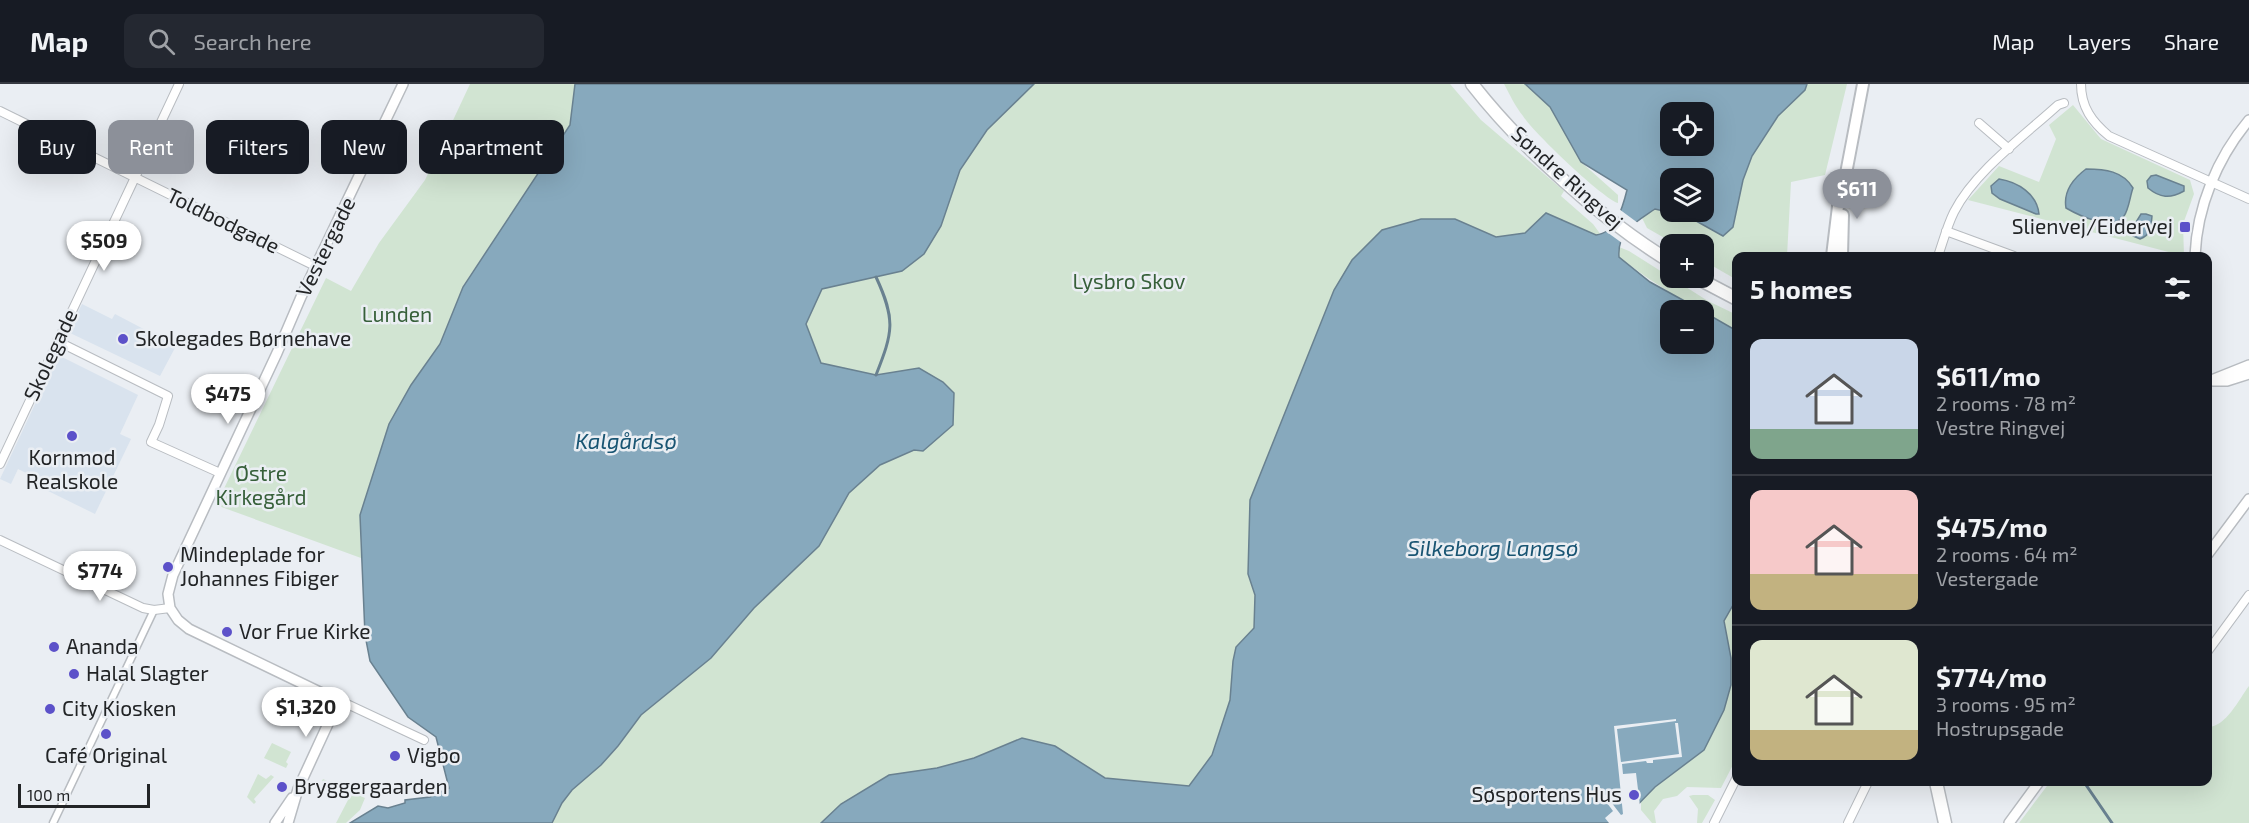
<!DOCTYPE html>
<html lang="en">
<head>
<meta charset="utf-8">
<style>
  body { margin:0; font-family:"Exo 2",sans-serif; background:#242831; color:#f1f3f6; height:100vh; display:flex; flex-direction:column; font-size:22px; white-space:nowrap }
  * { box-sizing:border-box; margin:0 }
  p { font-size:20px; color:#9ea1a6 }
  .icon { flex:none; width:33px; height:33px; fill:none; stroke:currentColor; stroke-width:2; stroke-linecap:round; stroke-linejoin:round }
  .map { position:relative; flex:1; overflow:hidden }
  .side { position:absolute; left:1732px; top:168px; width:480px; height:534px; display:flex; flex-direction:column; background:#171b24; border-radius:12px; box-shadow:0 6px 24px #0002 }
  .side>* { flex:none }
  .banner { position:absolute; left:18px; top:36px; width:570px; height:54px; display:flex; gap:12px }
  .tools { position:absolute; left:1660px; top:18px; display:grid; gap:12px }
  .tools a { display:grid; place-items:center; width:54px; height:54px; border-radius:12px; background:#171b24; box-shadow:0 6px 24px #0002; font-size:30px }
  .scale { position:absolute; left:18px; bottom:15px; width:132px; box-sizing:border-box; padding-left:6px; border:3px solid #222426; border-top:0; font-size:16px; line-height:21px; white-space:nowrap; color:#222426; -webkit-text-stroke:4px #eaeef3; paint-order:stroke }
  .price { position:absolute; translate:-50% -51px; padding:0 14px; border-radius:21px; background:#fff; color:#222; font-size:20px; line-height:39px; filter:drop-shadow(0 2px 3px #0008) }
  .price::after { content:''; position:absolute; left:50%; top:36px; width:18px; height:14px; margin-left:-9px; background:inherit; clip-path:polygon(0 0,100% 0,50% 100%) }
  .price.selected { background:#8c9099; color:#fff }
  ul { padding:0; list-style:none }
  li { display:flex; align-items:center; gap:18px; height:150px; padding:0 18px }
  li+li { border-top:2px solid #363941 }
  li span { display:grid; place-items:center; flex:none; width:168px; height:120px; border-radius:12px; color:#555 }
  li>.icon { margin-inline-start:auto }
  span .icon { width:72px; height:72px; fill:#fffc; stroke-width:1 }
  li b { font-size:26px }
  h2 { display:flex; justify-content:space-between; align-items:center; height:72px; padding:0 18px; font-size:26px }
  .chip { padding:0 21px; border-radius:12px; background:#171b24; box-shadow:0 6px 24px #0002; font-size:21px; line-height:54px }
  .chip.selected { background:#8c9099; color:#fff }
  header { display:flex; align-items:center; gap:36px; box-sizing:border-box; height:84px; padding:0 30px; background:#171b24; border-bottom:2px solid #363941 }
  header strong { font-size:28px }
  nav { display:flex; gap:33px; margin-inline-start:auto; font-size:21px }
  .search { width:420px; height:54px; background:#242831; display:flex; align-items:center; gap:15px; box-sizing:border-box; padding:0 21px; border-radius:12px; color:#9ea1a6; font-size:22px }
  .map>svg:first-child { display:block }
</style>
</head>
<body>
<header>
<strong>Map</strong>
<div class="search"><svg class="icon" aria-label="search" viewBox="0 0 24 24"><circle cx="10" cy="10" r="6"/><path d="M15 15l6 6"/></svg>Search here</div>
<nav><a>Map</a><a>Layers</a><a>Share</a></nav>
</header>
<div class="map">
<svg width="2249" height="739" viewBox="0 0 2249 739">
  <rect width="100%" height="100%" fill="#eaeef3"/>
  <path fill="#d9e3ee" d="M82,220L112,235L115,230L176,262L160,292L68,248Z
    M58,271L138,311L120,350L131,355L95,430L42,404L44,398L18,385L11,400L0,395Z"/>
  <path fill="#d1e4d2" d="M470,0H575L570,41L463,202L440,260L411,301L360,431L361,474L216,421L326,194L351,207L379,159L425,96Z
    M1034,0H1450L1481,36L1564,107L1561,112L1593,140L1601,151L1525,149L1496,153L1334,207L1305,282L1248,490L1255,511L1254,544L1236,563L1233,577L1230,616L1212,671L1189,702L1104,694L1055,662L1022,654L974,674L938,684L841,720L821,739H552L562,719L572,706L601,681L618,663L641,631L711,574L754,524L819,462L849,409L880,381L914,366L919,284L876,291L821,279L806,240L821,205L902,187L941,142L960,86L987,46Z
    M1504,0H1525L1550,23L1581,78L1618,111V119C1602,114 1533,48 1523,32C1515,22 1510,11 1504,0Z
    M1807,0H1847L1825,91L1791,98L1787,172H1737V196L1704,177V160H1675L1647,144L1642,134L1655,125L1689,133L1724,152L1733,142L1743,96L1752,72L1778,32L1805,6Z
    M2073,21L2101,55L2190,96L2194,110L2183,140L2184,172L1968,116L1999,82L2039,98L2056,55L2049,41Z
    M1619,163L1629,167L1708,217L1737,231V247C1696,224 1657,203 1619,173Z
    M1737,514V673L1721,704L1687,703L1677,712L1663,715L1654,727L1656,739H1652L1641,726V717L1663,696L1704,666L1731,574L1724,537Z
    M2249,602V739H2019L2050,698H2208V643C2226,643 2239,615 2249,602Z
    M272,659L291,668L286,678L288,680L286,684L264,674Z
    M258,690L266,695L271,691L274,693L254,715L256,718L254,720L247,713Z
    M323,695L365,714L360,726L346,739H336L348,716L347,711L322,697Z
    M1693,711H1708L1715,716L1702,739H1697L1698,725L1689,712Z"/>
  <path fill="#87a9bd" stroke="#698190" stroke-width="1.5" fill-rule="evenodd" d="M575,0H1034L987,46L960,86L941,142L924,170L902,187L822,205L806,240L821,279L876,291L919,284L943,298L954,309L953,341L923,367L914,366L880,381L849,409L819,462L754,524L711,574L641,631L618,662L601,681L572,706L562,719L552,739H350L378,722L388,724L405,719V716L430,713L449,704L436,653L408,633L370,577L365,551L360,431L389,340L411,301L440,260L463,203L570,41Z
    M1525,0H1807L1805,6L1778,32L1752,72L1743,96L1733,143L1723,152L1689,133L1655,125C1636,138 1617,147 1619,173L1650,198L1701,226H1671V260H1704V228L1737,247V514L1724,537L1731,574V601L1724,626L1704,666L1655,703L1620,739H821L841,720L889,691L937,684L974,674L1022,654L1055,662L1105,694L1189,702L1212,671L1230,616L1233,577L1236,563L1254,544L1255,511L1248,490L1250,416L1334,206L1352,176L1382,146L1421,135H1455L1496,153L1525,149L1546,129L1596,151C1616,149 1623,122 1627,106L1581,78L1550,23ZM1671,28H1704V62H1671ZM1671,94H1704V128H1671Z
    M2086,85C2105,85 2123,87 2133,104C2130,112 2129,125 2124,132C2113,148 2078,131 2066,124C2063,107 2074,94 2086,85Z
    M2156,91L2184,102V107C2170,115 2160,114 2148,104L2147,97L2151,92Z
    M1999,95C2018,98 2037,110 2039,130H2036L2000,115L1992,109L1991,102Z
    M2141,130H2146L2152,132C2151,143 2151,151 2140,155L2133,152V143Z"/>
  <path fill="#eaeef3" d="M1619,125L1638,139L1622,159L1604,146Z
    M1676,635V637L1617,645L1621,678L1679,670L1675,639H1678L1682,673L1653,676V679H1647L1646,677L1622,680L1623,690L1636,689L1640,722L1624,739H1609L1605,734L1613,727L1595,703L1598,701L1621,731L1623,730L1614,642Z"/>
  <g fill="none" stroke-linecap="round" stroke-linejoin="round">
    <path stroke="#698190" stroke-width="3" d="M876,193C896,236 893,248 876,291
      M2084,698L2112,739"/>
    <g stroke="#b8bcc1" stroke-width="9">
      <path id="pedestrian" d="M53,739L154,526"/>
    </g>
    <g stroke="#b8bcc1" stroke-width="10">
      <path id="minor" d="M2081,0C2081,23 2092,38 2109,52L2249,115
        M0,27L317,183
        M1979,39L2009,65
        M1946,147L2014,172
        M1938,172C1943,158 1947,142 1954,128C1975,87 2024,52 2058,21L2064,19
        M57,257L168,312L159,341L151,358L220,389
        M0,380L179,0
        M0,456L143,524L154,526L170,524
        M2208,567L2249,511
        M330,612L424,656
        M1714,739L1737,693
        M1848,739L1868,698"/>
    </g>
    <g stroke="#b8bcc1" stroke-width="12">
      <path id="tertiary" d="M2195,172C2197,123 2217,74 2249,36
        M2209,297L2249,281
        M2213,297H2227L2249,290
        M2208,470L2249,415
        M275,739L292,714
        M288,739L298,705L333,629V618L328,612L189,545L178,536L170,524L168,510L173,491L277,269L301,213L403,0
        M2009,739L2039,698"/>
    </g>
    <g stroke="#b8bcc1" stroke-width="14">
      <path id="secondary" d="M1832,172L1839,114L1844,100L1863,0
        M1842,172L1843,131"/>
    </g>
    <g stroke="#b8bcc1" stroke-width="15">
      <path id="primary" d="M1472,0C1521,63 1603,137 1671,178
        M1697,194L1737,215
        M1936,698L1945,739"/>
    </g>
    <use href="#pedestrian" stroke="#fff" stroke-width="6"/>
    <use href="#minor" stroke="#fff" stroke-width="8"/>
    <use href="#tertiary" stroke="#fff" stroke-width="9"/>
    <use href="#secondary" stroke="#fff" stroke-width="10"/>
    <use href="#primary" stroke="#fff" stroke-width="12"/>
  </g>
  <g fill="#5c51c9" stroke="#eaeef3" stroke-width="2">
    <rect x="2179" y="137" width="12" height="12" rx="3"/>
    <circle cx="123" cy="255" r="6"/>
    <circle cx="72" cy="352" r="6"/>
    <circle cx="168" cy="483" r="6"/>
    <circle cx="227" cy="548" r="6"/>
    <circle cx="54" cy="563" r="6"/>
    <circle cx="74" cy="590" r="6"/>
    <circle cx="50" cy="625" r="6"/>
    <circle cx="106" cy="650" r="6"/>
    <circle cx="395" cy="672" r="6"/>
    <circle cx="282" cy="703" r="6"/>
    <circle cx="1634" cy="711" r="6"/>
  </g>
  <g text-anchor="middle" stroke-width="5" stroke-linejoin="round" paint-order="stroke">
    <g font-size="21" fill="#222426" stroke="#eaeef3">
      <text transform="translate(1567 94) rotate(42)" y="7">Søndre Ringvej</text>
      <text transform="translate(223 137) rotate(26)" y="7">Toldbodgade</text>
      <text transform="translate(326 163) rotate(-64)" y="7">Vestergade</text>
      <text transform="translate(51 271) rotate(-65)" y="7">Skolegade</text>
    </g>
    <g font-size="21" fill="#222426" stroke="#eaeef3" text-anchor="start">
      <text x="2173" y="150" text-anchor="end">Slienvej/Eidervej</text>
      <text x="135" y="262">Skolegades Børnehave</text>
      <text x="72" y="381" text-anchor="middle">Kornmod<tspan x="72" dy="24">Realskole</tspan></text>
      <text x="180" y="478">Mindeplade for<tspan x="180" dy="24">Johannes Fibiger</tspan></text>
      <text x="239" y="555">Vor Frue Kirke</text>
      <text x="66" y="570">Ananda</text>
      <text x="86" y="597">Halal Slagter</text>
      <text x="62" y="632">City Kiosken</text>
      <text x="106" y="679" text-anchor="middle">Café Original</text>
      <text x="407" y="679">Vigbo</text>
      <text x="294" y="710">Bryggergaarden</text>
      <text x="1622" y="718" text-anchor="end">Søsportens Hus</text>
    </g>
    <g font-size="21" fill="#37603a" stroke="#eaeef3">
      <text x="1129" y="205">Lysbro Skov</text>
      <text x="397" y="238">Lunden</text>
      <text x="261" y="397">Østre<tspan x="261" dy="24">Kirkegård</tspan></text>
    </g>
    <g font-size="22" font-style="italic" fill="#195573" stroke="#eaeef3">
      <text x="626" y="365">Kalgårdsø</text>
      <text x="1493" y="472">Silkeborg Langsø</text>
    </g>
  </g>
</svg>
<div class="tools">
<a><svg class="icon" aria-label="locate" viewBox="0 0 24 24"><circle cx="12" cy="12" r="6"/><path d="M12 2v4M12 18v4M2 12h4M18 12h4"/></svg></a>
<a><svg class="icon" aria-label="layers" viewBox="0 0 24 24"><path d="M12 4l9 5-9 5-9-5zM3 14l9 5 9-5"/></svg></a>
<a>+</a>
<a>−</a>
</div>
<div class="scale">100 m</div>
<b class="price selected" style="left:1857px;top:136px">$611</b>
<b class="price" style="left:104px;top:188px">$509</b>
<b class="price" style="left:228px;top:341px">$475</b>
<b class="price" style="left:100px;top:518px">$774</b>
<b class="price" style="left:306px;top:654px">$1,320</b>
<div class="banner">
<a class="chip">Buy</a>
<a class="chip selected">Rent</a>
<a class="chip">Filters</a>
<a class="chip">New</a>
<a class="chip">Apartment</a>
</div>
<section class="side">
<h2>5 homes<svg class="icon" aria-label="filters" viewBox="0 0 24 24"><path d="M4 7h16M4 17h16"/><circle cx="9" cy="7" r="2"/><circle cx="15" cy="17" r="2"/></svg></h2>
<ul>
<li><span style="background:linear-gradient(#c9d6e8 75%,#7fa58c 0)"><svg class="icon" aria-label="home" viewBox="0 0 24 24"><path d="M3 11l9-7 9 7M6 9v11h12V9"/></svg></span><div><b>$611/mo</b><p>2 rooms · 78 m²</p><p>Vestre Ringvej</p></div></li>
<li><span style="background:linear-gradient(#f6c9c9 70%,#c2b280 0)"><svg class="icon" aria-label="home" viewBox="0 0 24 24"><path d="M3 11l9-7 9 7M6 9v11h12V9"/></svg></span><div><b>$475/mo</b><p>2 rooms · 64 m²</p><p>Vestergade</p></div></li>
<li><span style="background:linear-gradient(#dfe7d0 75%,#c2b280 0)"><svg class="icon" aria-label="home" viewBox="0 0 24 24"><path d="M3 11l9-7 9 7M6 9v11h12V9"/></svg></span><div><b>$774/mo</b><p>3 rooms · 95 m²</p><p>Hostrupsgade</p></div></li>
</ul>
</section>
</div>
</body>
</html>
